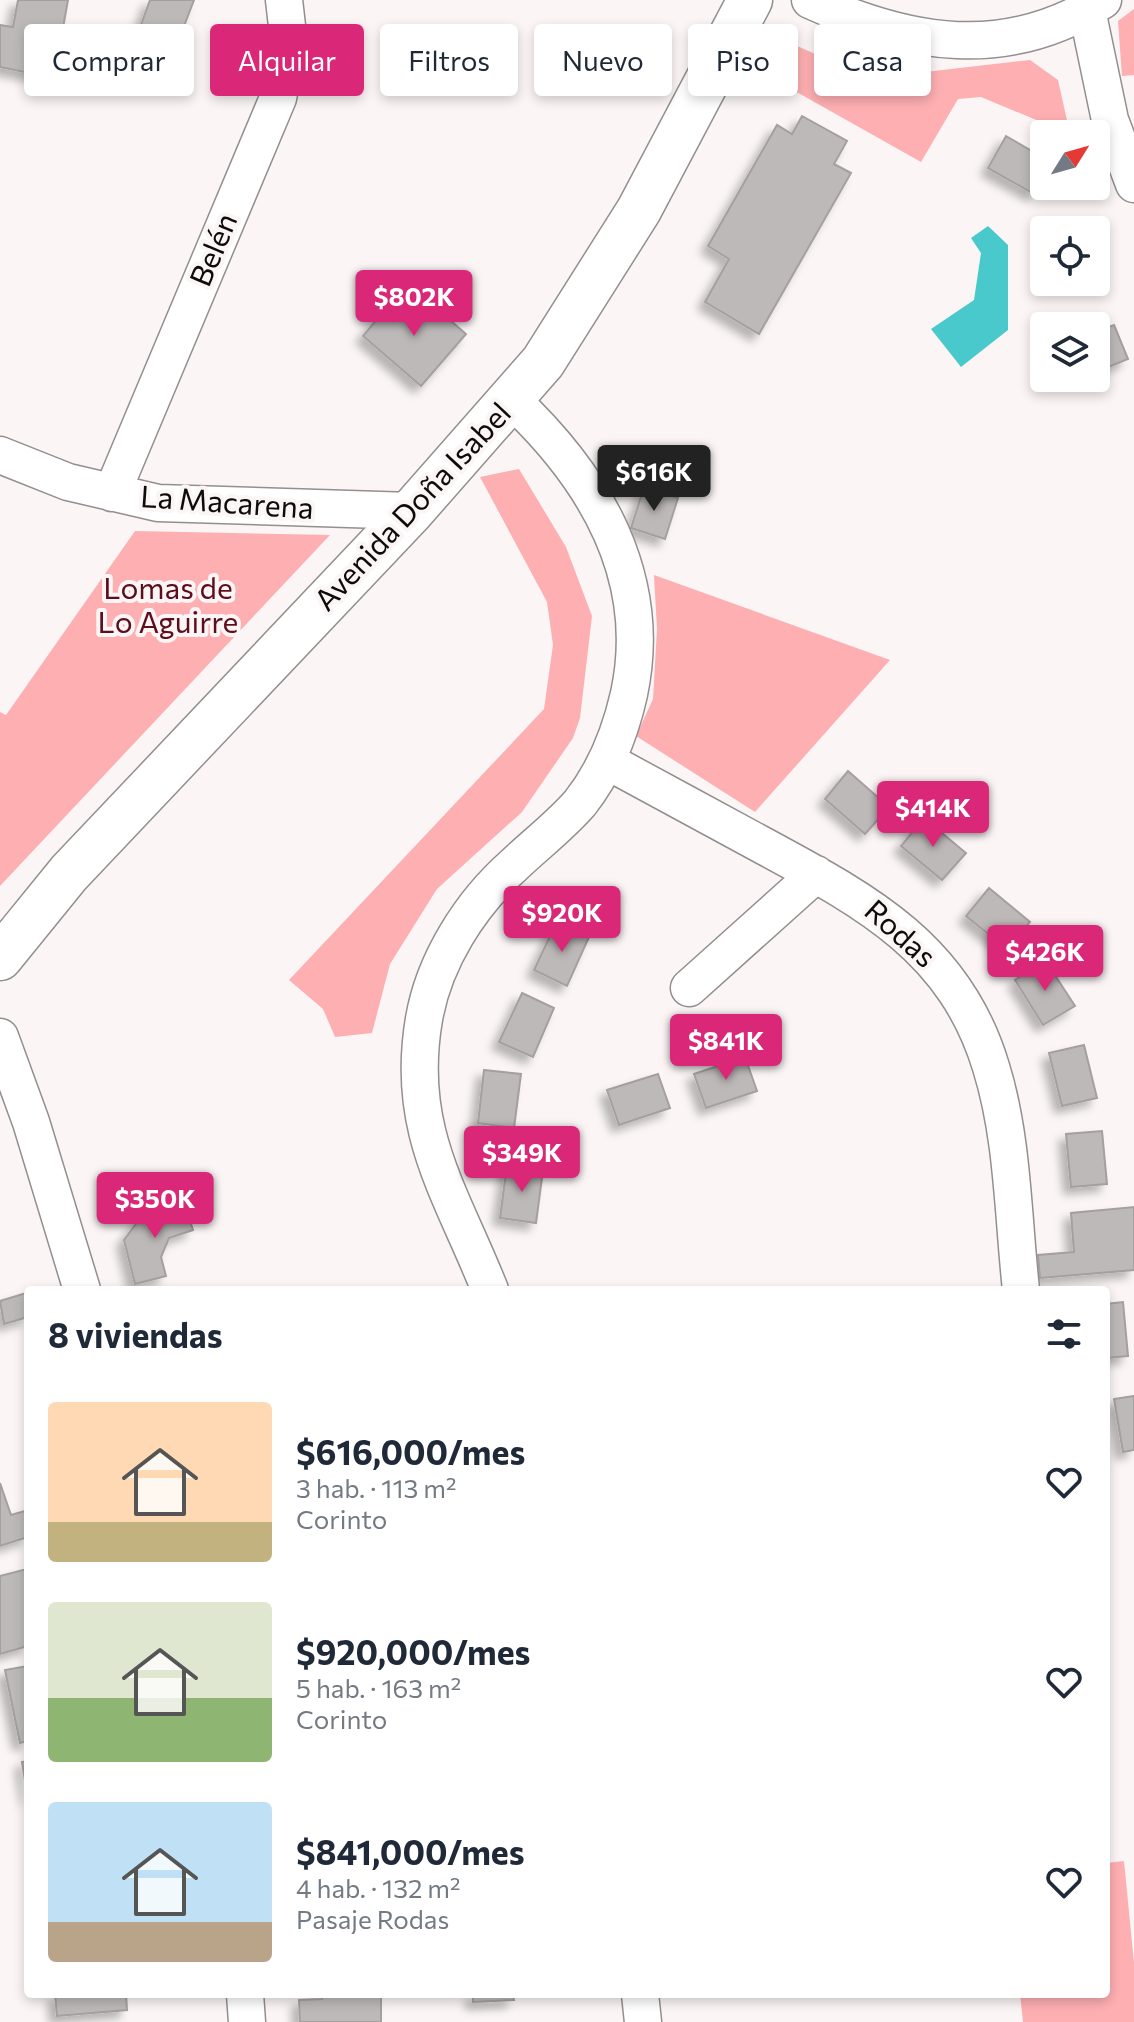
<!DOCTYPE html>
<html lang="es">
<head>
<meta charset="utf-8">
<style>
  body { margin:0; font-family:Commissioner,sans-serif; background:#f6f6f7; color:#1f2937; height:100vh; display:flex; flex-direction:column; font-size:30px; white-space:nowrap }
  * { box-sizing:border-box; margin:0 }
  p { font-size:26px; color:#747a83 }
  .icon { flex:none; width:44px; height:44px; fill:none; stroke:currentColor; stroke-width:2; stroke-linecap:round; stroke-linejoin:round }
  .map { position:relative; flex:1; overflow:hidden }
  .details { position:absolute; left:24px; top:1286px; width:1086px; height:712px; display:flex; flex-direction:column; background:#fff; border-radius:8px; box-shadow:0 4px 12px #0003 }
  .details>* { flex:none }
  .banner { position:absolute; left:24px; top:24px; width:1086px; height:72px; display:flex; gap:16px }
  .needle { width:52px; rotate:53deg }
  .tools { position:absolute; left:1030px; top:120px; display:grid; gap:16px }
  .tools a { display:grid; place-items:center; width:80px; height:80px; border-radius:8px; background:#fff; box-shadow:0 4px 12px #0003; font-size:40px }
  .price { position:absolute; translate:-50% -68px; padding:0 18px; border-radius:8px; background:#db2777; color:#fff; font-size:26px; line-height:52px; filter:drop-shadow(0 2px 4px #0008) }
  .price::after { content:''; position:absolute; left:50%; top:48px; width:24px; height:18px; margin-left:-12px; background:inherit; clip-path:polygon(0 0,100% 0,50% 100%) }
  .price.selected { background:#222; color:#fff }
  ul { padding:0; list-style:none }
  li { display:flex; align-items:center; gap:24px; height:200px; padding:0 24px }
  li span { display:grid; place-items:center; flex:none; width:224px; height:160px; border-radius:8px; color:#555 }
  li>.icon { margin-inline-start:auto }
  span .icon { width:96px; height:96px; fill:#fffc; stroke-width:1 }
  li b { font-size:34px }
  h2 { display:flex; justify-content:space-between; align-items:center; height:96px; padding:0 24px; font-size:34px }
  .chip { padding:0 28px; border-radius:8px; background:#fff; box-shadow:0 4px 12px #0003; font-size:28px; line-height:72px }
  .chip.selected { background:#db2777; color:#fff }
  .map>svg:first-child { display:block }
</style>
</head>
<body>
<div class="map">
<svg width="1134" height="2022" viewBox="0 0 1134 2022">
  <defs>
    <filter id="shadow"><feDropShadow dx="-7" dy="7" stdDeviation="4" flood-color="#0004"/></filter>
  </defs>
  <rect width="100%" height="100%" fill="#fbf5f5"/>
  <path fill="#feafb2" d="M1134,9V75L1122,76L1118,21Z
    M783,40L841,65L925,72L1030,60L1058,80L1070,134L981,97L958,99L921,162L752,67Z
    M519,469L566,547L592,616L580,718L573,738L522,812L437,889L390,964L372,1033L335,1037L323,1009L289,980L544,709L553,645L547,602L480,477Z
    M135,531L330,535L0,886V712L6,715Z
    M654,575L890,660L755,812L636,736L653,699L657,629Z
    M1124,1861L1134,1963V2022H1023L1020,1994H1106V1863Z"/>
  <path fill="#49c9cc" d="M988,226L1008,245V330L961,367L931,329L974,300L981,253L971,238Z"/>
  <path fill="#beb9b9" stroke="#a59f9f" stroke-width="2" filter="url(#shadow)" d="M18,0H68L54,78L0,67V25L13,27Z
    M150,0H194L168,68L150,62L145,77L125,69Z
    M802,116L847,141L834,164L851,173L759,334L705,302L729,259L708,246L777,125L792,134Z
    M1006,136L1044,158V177L1034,194L988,168Z
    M400,292L426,315L434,306L466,334L421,386L363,336Z
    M1114,325L1128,359L1096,372V332Z
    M644,487L678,498L665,539L631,528Z
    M848,771L889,807L865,834L825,799Z
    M924,818L966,853L942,880L901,846Z
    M989,888L1030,922L1008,950L966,916Z
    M557,921L589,937L567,986L534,970Z
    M1045,960L1075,1006L1043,1025L1015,980Z
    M522,993L554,1008L533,1057L499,1042Z
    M1084,1045L1097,1098L1062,1106L1049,1053Z
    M745,1057L757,1091L706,1108L694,1074Z
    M484,1070L521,1074L514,1128L478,1123Z
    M658,1074L670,1108L619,1125L607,1090Z
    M1102,1131L1107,1184L1071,1187L1066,1134Z
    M507,1165L543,1170L536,1223L500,1218Z
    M184,1202L193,1230L169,1238L161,1257L166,1276L135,1284L124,1240L144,1213Z
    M1134,1207V1270L1040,1278L1038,1255L1074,1252L1071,1213Z
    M26,1293L28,1317L4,1324L0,1301Z
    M1123,1302L1128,1356L1106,1358V1304Z
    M1134,1396V1450L1123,1452L1114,1399Z
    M0,1483L11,1515L28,1510V1537L0,1546Z
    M27,1569L28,1646L0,1654V1576Z
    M28,1666V1741L20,1743L5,1670Z
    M28,1761V1799L22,1762Z
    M55,1994H126L127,2010L57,2016Z
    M322,1994H381V2022H300L299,2000L322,1999Z
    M473,1994H513L514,2000L473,2002Z"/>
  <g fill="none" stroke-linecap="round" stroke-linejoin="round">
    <g stroke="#948e8e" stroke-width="39">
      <path id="minor" d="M810,0C909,45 1006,62 1103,0
        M1087,10L1110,120L1134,184
        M0,455L68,482L158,503L412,511
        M112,493L278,98L289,43L284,0
        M607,761C659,789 710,817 762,845C864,900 955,947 991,1067C1013,1137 1013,1217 1021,1290
        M689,988L816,874
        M0,1037L31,1122L82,1290
        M490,1290C451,1192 405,1130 424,1019C434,961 470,904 514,865C536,844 560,826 580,803C606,770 620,734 629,694C654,577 595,478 512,400
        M245,1994L247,2022
        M640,1994L643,2022"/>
    </g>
    <g stroke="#948e8e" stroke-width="47">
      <path id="tertiary" d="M0,958L69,873L412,511L543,362L639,210L750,0"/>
    </g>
    <use href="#minor" stroke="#fff" stroke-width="36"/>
    <use href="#tertiary" stroke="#fff" stroke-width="44"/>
  </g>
  <g text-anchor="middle" stroke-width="8" stroke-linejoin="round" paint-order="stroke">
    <g font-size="30" fill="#0d0b0b" stroke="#fbf5f5">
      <text transform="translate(214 250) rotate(-67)" y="10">Belén</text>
      <text transform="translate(227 503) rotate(4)" y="10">La Macarena</text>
      <text transform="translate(413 507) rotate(-47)" y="10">Avenida Doña Isabel</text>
      <text transform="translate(900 934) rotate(42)" y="10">Rodas</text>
    </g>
    <g font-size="30" fill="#5e0d1d" stroke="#fbf5f5">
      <text x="168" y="599">Lomas de<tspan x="168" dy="34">Lo Aguirre</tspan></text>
    </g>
  </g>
</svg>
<div class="tools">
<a><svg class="needle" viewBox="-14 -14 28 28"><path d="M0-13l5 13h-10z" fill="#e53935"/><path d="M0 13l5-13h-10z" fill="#747a83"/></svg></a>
<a><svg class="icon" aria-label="locate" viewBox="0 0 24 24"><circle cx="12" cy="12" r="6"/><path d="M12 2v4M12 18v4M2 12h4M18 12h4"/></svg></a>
<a><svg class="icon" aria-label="layers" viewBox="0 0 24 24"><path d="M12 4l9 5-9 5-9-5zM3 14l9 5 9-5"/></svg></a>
</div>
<b class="price" style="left:414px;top:338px">$802K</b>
<b class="price selected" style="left:654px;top:513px">$616K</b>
<b class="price" style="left:933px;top:849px">$414K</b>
<b class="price" style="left:562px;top:954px">$920K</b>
<b class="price" style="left:1045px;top:993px">$426K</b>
<b class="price" style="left:726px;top:1082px">$841K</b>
<b class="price" style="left:522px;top:1194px">$349K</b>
<b class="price" style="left:155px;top:1240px">$350K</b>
<div class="banner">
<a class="chip">Comprar</a>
<a class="chip selected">Alquilar</a>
<a class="chip">Filtros</a>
<a class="chip">Nuevo</a>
<a class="chip">Piso</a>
<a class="chip">Casa</a>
</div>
<section class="details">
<h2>8 viviendas<svg class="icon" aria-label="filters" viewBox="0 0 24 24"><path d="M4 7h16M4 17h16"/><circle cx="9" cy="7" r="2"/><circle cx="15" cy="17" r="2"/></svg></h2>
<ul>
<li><span style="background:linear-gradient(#ffd9b3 75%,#c2b280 0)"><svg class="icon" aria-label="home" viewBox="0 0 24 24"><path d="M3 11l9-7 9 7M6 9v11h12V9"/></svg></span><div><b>$616,000/mes</b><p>3 hab. · 113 m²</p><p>Corinto</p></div><svg class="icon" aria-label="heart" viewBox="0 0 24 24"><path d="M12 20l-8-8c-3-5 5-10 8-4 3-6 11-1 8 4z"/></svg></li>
<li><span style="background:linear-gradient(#dfe7d0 60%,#8fb573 0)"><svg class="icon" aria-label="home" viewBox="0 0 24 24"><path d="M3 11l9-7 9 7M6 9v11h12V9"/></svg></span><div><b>$920,000/mes</b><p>5 hab. · 163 m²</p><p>Corinto</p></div><svg class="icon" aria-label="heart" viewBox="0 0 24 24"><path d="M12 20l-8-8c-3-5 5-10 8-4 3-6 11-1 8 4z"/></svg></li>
<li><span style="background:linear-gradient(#bfe0f5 75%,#b9a48a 0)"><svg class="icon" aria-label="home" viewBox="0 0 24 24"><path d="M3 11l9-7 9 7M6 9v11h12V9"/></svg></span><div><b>$841,000/mes</b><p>4 hab. · 132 m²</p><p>Pasaje Rodas</p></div><svg class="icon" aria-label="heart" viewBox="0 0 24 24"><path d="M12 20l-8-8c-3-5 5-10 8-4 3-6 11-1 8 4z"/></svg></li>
</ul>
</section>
</div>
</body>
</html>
